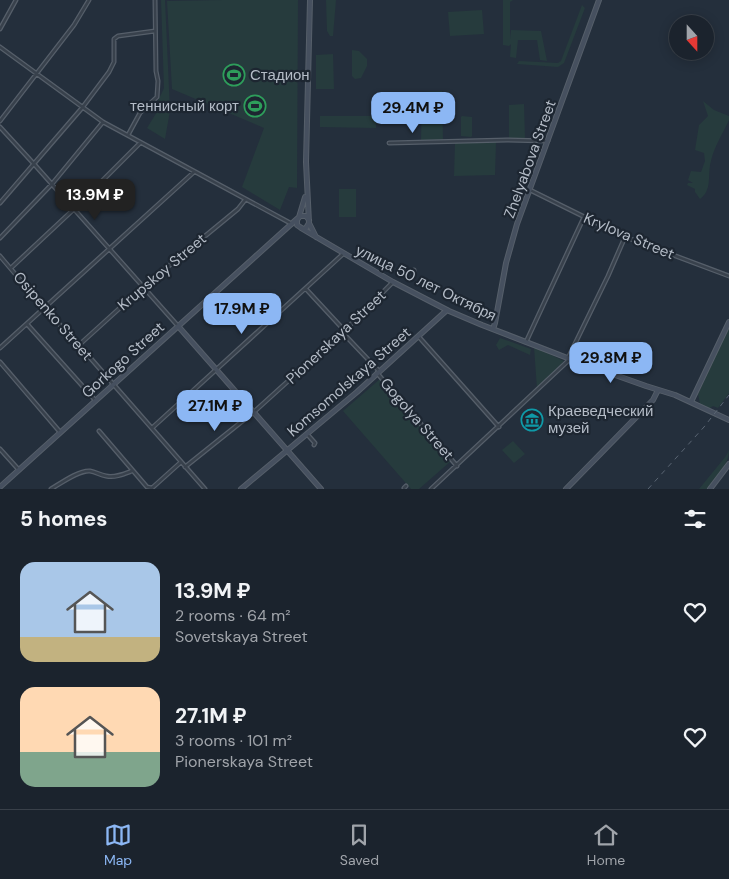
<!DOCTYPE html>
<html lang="en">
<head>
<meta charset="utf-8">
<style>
	:root { --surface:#1b232d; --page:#242b35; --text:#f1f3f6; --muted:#a0a4aa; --line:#394049; --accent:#8cb7f4 }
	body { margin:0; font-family:"DM Sans",sans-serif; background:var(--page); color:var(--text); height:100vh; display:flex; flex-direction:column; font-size:19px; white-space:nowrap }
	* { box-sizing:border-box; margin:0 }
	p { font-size:16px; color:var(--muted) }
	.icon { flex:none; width:28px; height:28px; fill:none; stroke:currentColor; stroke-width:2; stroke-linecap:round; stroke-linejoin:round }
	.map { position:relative; height:489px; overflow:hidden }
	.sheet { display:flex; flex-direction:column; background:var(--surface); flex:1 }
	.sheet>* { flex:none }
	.needle { width:32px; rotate:159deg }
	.fabs { position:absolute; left:669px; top:15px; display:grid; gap:10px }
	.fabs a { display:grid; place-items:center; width:45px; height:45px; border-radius:50%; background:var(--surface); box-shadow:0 2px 12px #0003,0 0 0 1px var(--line); font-size:25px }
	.price { position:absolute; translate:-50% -42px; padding:0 11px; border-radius:10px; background:var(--accent); color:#111; font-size:16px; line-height:32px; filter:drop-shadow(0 1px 2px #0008) }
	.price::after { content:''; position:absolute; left:50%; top:30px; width:15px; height:11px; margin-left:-8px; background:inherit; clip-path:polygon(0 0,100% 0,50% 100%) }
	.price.selected { background:#222; color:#fff }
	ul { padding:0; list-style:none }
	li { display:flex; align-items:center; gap:15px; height:125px; padding:0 20px }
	li span { display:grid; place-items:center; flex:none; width:140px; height:100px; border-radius:15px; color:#555 }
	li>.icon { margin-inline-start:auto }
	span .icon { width:60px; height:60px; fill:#fffc; stroke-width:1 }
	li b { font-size:21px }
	h2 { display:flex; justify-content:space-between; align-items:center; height:60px; padding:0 20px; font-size:21px }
	.menu { display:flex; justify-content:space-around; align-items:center; height:70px; border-top:1px solid var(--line); background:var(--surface); font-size:14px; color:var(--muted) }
	.menu a { display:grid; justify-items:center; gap:2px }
	.menu .selected { color:var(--accent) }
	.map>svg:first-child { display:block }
	.green { fill:#263b3d }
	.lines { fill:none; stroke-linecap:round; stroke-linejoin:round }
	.street-casing { stroke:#565f6a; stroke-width:5 }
	.secondary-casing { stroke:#565f6a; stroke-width:6 }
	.street { stroke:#38414c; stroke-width:2.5 }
	.secondary { stroke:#46505f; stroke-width:4 }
	.rail { stroke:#5a6573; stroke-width:1; stroke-dasharray:5 5; stroke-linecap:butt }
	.labels { text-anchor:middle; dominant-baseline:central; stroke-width:4.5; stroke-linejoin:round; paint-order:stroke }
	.poi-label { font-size:15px; fill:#b4bcc7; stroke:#1d2631; text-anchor:start }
	.street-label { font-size:15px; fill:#b4bcc7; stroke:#1d2631 }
</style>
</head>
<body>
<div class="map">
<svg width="729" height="489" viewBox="0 0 729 489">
	<rect width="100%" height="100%" fill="#242f3c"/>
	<path class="green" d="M161,0H165L170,111L165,139L147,128L160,107L158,101L164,88Z
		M224,0H298L297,188L289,187L280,210L242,187L264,128L172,89L167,1Z
		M326,0H336L333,36H330L327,31Z
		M503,0H513L510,2V39L511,30L541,31L547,61L540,60L537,40H518L516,58L510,57L511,44L509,46L503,45Z
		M582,5L585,8L564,63L558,67L517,64L519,61L558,63L561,61Z
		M482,10L484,34L450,36L448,12Z
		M352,50L359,51L367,59V66L361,78L355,79L352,76Z
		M333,54L334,89H316V55Z
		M442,91L443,140H421L422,92Z
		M703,101L714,110L729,116V120C723,133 714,147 711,161C707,174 713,190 700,199L695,192V189L687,185L688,183H693L688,180L691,171L701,172L705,161L704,153L695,150L699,125L708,116Z
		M524,104L525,138L509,139V105Z
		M320,116H376V128L320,127Z
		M462,116L472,117V136L471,137L461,136V117Z
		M496,142L495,175L454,176L455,143Z
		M339,189H356V217H339Z
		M729,326V393L718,408L713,406L709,409L700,404L698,394Z
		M500,338L531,349L530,355L508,345L499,350L496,345Z
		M534,347L564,361L537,389Z
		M380,379L451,461L419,489H411L343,411Z
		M513,441L525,454L514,463L502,450Z
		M729,450C729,465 717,477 707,489H699L726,456Z"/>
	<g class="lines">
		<g class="street-casing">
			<path id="street" d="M0,29L16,0
				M0,47L103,122L292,224
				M0,121L74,25L89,0
				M0,127L34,164L178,326
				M128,135L140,113L157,97L158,81L156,71L155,0
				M389,143L507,140L548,141
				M530,190L625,237L729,276
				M0,203L82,108L109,72L114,62V39L118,36L155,31
				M0,238L52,184L103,122
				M0,256L44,308L79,345L205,489
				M12,267L74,209L140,143
				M414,270V272
				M306,289L344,330
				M27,324L95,400
				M342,332L379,371
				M419,337L499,427
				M526,342L584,217
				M79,345L143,287L238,209L245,200
				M0,348L194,172
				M568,358L608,276L625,237
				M0,362L60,432
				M377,373L457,466
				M152,428L343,254
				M99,431L147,487L152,488L181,462
				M307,434L315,443L314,445
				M0,449L19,470
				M185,467L255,411L349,326L393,282
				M404,488L406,486
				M51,489C61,483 79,470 90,471C96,472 100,475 106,476C115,478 124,474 132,471
				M431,489L570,359"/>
		</g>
		<g class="secondary-casing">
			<path id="secondary" d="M299,217L305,197
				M309,220L306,216H300L297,220V225L303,229L306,228L309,223L306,162L310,0
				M309,223L316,237
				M301,228L393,282L449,311L482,325L570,359L646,386L675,395L729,420
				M178,326L321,489
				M493,329L495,323L506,263L517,224L599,0
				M691,402L729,322
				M0,487L298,218
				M241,489L357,392L447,310
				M566,489L653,400L658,390
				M710,489L729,464"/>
		</g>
		<use href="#street" class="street"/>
		<use href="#secondary" class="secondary"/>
		<path class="rail" d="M648,489L704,427L729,395"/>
	</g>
	<defs>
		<g id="stadium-ring" transform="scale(1.125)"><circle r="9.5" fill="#1d2631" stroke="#2e9e5b" stroke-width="1.5"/><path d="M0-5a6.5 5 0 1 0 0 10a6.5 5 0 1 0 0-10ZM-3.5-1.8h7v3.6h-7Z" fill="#2e9e5b"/></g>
		<g id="museum-ring" transform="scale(1.125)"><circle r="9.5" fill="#1d2631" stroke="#0f9aa8" stroke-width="1.5"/><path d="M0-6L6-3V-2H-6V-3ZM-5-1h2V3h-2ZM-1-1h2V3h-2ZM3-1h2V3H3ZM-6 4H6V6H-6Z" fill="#0f9aa8"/></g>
	</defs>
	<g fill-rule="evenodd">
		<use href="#stadium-ring" x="234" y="75"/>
		<use href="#stadium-ring" x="255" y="106"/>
		<use href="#museum-ring" x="532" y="420"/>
	</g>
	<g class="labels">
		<g class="poi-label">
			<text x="250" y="75">Стадион</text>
			<text x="239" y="106" text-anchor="end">теннисный корт</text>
			<text x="548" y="411">Краеведческий<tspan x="548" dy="17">музей</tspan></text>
		</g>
		<g class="street-label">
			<text transform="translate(530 159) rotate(-70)">Zhelyabova Street</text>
			<text transform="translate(629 236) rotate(23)">Krylova Street</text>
			<text transform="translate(162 272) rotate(-40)">Krupskoy Street</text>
			<text transform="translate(426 283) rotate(26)">улица 50 лет Октября</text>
			<text transform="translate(53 316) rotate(49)">Osipenko Street</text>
			<text transform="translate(336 337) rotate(-43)">Pionerskaya Street</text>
			<text transform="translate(123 360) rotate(-42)">Gorkogo Street</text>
			<text transform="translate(349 382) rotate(-41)">Komsomolskaya Street</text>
			<text transform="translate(417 419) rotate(49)">Gogolya Street</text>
		</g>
	</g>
</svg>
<div class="fabs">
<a><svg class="needle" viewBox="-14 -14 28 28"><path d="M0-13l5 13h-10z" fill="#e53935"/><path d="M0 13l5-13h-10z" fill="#a0a4aa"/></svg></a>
</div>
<b class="price" style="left:413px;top:134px">29.4M ₽</b>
<b class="price selected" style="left:95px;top:221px">13.9M ₽</b>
<b class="price" style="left:242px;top:335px">17.9M ₽</b>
<b class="price" style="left:611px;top:384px">29.8M ₽</b>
<b class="price" style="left:215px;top:432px">27.1M ₽</b>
</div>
<section class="sheet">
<h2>5 homes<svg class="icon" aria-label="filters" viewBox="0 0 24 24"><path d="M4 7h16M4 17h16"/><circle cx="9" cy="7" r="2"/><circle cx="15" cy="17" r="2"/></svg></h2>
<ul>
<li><span style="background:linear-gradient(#a9c7e8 75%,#c2b280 0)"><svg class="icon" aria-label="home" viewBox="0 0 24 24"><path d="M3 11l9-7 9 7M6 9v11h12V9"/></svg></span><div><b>13.9M ₽</b><p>2 rooms · 64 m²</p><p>Sovetskaya Street</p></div><svg class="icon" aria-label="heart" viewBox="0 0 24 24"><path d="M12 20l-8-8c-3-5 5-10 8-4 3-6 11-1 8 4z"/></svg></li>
<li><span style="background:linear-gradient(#ffd9b3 65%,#7fa58c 0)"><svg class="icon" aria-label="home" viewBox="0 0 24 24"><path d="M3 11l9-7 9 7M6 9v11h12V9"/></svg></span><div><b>27.1M ₽</b><p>3 rooms · 101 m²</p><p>Pionerskaya Street</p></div><svg class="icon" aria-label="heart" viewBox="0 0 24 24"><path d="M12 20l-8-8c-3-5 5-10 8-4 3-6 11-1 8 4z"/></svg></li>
</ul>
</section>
<nav class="menu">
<a class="selected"><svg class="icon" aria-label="map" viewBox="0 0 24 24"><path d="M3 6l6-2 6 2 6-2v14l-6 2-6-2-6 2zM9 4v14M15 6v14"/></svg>Map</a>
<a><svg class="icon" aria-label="saved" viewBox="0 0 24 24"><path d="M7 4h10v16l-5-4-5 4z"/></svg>Saved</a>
<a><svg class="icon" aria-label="home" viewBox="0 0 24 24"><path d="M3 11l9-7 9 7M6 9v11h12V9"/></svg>Home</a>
</nav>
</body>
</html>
